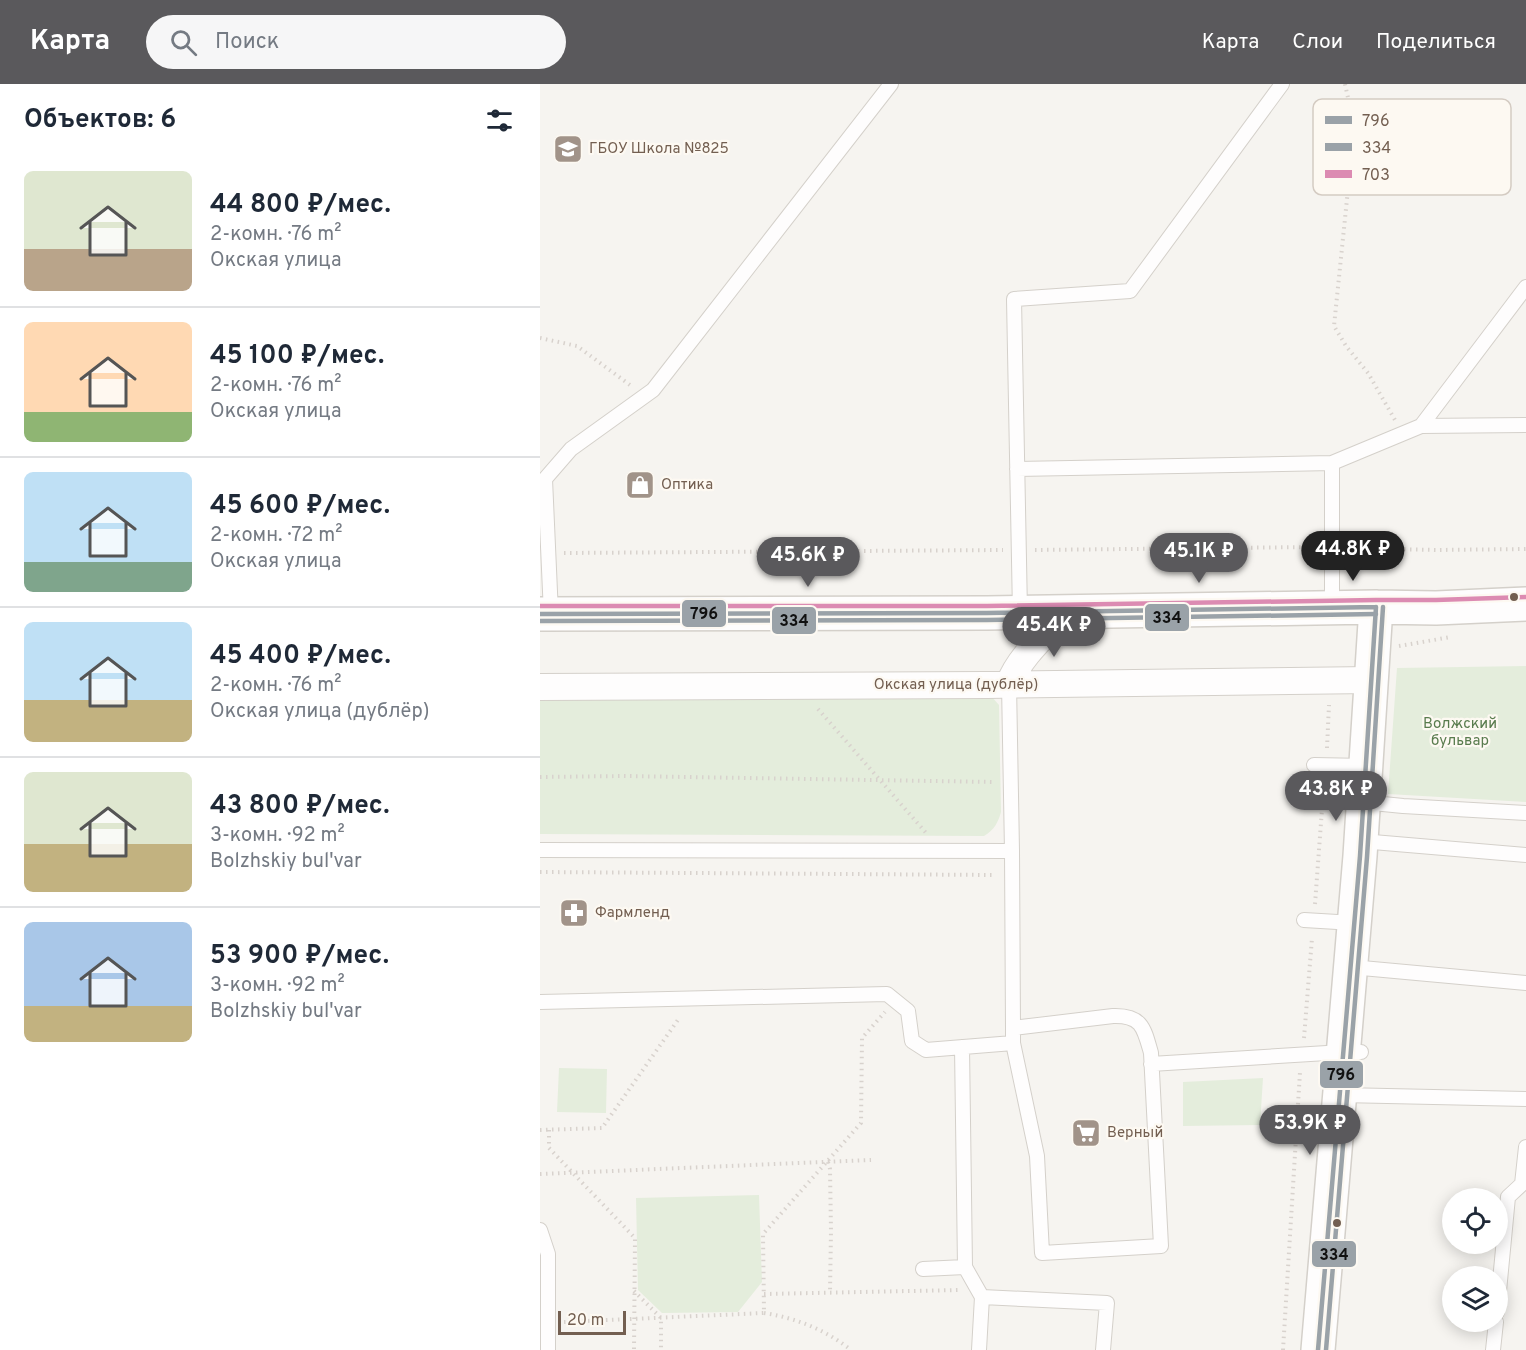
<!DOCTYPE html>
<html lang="ru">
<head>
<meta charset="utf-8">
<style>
	:root { --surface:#fff; --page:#f6f6f7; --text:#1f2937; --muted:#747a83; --line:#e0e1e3; --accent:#5a595c }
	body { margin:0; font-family:Overpass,sans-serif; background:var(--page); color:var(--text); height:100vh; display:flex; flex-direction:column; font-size:22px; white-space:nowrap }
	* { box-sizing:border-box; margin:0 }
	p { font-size:20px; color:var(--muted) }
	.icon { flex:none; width:33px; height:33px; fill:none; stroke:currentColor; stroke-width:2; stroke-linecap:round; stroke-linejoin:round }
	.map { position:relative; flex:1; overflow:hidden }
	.details { display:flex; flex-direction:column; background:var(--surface); width:540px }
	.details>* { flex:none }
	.tools { position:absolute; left:902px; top:1104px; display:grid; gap:12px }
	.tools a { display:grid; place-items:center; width:66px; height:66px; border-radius:50%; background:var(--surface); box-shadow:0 3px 15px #0003; font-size:30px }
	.scale { position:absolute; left:18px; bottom:15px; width:68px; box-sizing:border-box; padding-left:6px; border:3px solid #735f51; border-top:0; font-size:16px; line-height:21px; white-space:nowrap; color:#735f51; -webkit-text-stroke:4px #fdf9f2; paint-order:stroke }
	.price { position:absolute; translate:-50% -51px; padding:0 14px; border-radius:21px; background:var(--accent); color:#fff; font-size:20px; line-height:39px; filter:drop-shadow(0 2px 3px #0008) }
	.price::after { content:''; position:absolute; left:50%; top:36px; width:18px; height:14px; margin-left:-9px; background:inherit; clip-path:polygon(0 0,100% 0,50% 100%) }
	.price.selected { background:#222; color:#fff }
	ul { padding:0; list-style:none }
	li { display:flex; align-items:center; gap:18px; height:150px; padding:0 24px }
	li+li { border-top:2px solid var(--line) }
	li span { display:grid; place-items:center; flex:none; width:168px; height:120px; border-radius:9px; color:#555 }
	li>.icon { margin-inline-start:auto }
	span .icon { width:72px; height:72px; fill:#fffc; stroke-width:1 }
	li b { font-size:26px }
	h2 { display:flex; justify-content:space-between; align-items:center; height:72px; padding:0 24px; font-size:26px }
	header { display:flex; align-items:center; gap:36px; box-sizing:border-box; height:84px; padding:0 30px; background:var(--accent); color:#fff }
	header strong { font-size:28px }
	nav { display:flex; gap:33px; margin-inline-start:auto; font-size:21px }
	.search { width:420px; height:54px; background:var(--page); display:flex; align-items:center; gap:15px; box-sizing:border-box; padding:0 21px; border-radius:33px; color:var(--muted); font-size:22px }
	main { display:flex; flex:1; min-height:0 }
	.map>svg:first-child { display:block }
	.green { fill:#e4eddc }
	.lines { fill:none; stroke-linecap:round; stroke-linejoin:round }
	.lane-casing { stroke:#d4d0ca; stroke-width:16 }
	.street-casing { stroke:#d4d0ca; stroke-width:28 }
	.secondary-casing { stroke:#d4d0ca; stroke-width:36 }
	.path { stroke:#d8d2cd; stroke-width:4; stroke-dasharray:1.5 4.5; stroke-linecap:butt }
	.lane { stroke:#fefdfd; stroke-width:14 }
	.street { stroke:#fefdfd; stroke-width:26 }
	.secondary { stroke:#fefdfd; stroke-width:33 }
	.bus-1-casing { stroke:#fdf9f2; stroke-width:9 }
	.bus-2-casing { stroke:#fdf9f2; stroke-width:9 }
	.bus-3-casing { stroke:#fdf9f2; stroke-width:9 }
	.bus-1 { stroke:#9aa2a8; stroke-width:4.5 }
	.bus-2 { stroke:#9aa2a8; stroke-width:4.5 }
	.bus-3 { stroke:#dc8bb2; stroke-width:4.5 }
	.bus-dot { fill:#735f51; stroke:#fdf9f2; stroke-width:2 }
	.labels { text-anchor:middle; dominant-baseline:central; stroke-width:4.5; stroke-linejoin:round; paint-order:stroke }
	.poi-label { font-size:15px; fill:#735f51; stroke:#fdf9f2; text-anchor:start }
	.street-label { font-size:15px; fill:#735f51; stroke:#fdf9f2 }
	.park-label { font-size:15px; fill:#597c4e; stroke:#fdf9f2 }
	.key { fill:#fdf9f2; stroke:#d4cbc2; stroke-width:1.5 }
	.key-label { font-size:16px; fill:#735f51 }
	.line-badge { stroke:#fdf9f2; stroke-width:2 }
	.pale-badge-label { font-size:16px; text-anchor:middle; font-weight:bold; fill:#111 }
</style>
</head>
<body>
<header>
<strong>Карта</strong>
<div class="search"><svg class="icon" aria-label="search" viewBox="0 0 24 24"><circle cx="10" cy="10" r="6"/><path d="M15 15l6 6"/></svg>Поиск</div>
<nav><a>Карта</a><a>Слои</a><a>Поделиться</a></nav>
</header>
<main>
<section class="details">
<h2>Объектов: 6<svg class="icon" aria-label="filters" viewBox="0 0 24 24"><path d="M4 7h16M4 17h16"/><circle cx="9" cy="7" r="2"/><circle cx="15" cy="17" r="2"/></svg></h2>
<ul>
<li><span style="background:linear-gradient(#dfe7d0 65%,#b9a48a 0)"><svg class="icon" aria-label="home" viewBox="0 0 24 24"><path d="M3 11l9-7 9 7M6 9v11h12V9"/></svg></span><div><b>44 800 ₽/мес.</b><p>2-комн. · 76 m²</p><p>Окская улица</p></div></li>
<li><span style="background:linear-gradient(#ffd9b3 75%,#8fb573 0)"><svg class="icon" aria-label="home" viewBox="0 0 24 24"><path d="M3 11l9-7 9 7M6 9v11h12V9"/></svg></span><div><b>45 100 ₽/мес.</b><p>2-комн. · 76 m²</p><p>Окская улица</p></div></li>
<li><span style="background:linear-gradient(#bfe0f5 75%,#7fa58c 0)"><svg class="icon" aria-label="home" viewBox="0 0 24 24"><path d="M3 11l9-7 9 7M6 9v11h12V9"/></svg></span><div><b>45 600 ₽/мес.</b><p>2-комн. · 72 m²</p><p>Окская улица</p></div></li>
<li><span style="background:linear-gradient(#bfe0f5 65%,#c2b280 0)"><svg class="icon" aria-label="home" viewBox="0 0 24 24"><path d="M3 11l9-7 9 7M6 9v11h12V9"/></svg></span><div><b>45 400 ₽/мес.</b><p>2-комн. · 76 m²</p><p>Окская улица (дублёр)</p></div></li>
<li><span style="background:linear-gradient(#dfe7d0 60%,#c2b280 0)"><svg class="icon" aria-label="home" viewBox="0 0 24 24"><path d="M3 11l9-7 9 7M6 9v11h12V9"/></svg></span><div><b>43 800 ₽/мес.</b><p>3-комн. · 92 m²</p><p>Bolzhskiy bul'var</p></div></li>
<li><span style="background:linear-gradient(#a9c7e8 70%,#c2b280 0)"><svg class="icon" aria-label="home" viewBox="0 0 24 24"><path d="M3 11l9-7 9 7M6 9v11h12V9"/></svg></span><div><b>53 900 ₽/мес.</b><p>3-комн. · 92 m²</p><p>Bolzhskiy bul'var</p></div></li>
</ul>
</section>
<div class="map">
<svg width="986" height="1266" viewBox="0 0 986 1266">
	<rect width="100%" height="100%" fill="#f6f4f0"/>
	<path class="green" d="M986,582V718L848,710L857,584Z
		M451,612L459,621L461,728C458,739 454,746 444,752L0,750V613Z
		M19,984L67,985L66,1029L17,1028Z
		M723,994L720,1041L643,1042V998Z
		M219,1111L222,1198L198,1228L122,1229L98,1206L96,1114Z"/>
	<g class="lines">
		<g class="lane-casing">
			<path id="lane" d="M881,342L986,341
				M477,385L792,379L881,342L986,203
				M792,524V379
				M480,528L474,215L590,207L742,0
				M11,530L5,395L31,365L113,306L351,0
				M469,600L472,767L473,944V959L497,1072L502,1169L621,1162L611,969C604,944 602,931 573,932L473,944
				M774,681L826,682
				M823,718L863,722L986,729
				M821,757L986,771
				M0,766L472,767
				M764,836L814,839
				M811,883L986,899
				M0,918L347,910L368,927L372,957L386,966L473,959
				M422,963L425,1183
				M611,980L803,968H821
				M801,1011L986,1015
				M0,1146L8,1170V1266
				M383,1185L425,1183L442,1213
				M957,1228L968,1113L982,1100L986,1063
				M439,1266L442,1213L567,1219L563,1266
				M953,1266L956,1238"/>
		</g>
		<g class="street-casing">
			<path id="street" d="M469,600C479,573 507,549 526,528
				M0,603L447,601L831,596"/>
		</g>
		<g class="secondary-casing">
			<path id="secondary" d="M0,530L447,529L836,523L896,524L986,520
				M778,1266L820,772L836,523"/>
		</g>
		<path class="path" d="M805,0L810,23L811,76L794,242L806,262L828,289L855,336
			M0,254L37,262L90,301
			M810,464L896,466L986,465
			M495,466L775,463
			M24,469L463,466
			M859,562L911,553
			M278,625L387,750
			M787,664L789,621
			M0,693L84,692L455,698
			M0,788L455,791
			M775,820L784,698
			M764,954L772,854
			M0,1046L62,1044L140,933
			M9,1046V1064L95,1154L94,1266
			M288,1078L290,1085L291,1147L290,1208
			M0,1090L331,1076
			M94,1207L121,1234V1266
			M224,1210L418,1206
			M224,1229C256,1234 286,1246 311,1266
			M24,1238L224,1229L223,1150L321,1039L322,954L345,928
			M743,1266L760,988"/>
		<use href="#lane" class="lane"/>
		<use href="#street" class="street"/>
		<use href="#secondary" class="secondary"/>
		<g class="bus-1-casing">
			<path id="bus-1" d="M0,530L447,529L836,523
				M778,1266L820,772L836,523"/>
		</g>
		<g class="bus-2-casing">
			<path id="bus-2" d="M0,537L447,536L836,530
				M786,1266L827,773L843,523"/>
		</g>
		<g class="bus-3-casing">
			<path id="bus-3" d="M0,522H447L836,516H896L986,513"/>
		</g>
		<use href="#bus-1" class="bus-1"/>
		<use href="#bus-2" class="bus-2"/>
		<use href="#bus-3" class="bus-3"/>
	</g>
	<defs>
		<g id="school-square" transform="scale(1.5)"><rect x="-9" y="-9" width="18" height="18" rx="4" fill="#a19389" stroke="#fdf9f2"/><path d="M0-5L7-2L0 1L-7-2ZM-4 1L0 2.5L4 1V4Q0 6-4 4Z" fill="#fff"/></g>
		<g id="shop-square" transform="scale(1.5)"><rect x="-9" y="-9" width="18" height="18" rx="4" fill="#a19389" stroke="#fdf9f2"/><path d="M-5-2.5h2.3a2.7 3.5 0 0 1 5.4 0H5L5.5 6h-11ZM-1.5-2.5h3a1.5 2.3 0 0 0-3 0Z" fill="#fff"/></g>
		<g id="pharmacy-square" transform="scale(1.5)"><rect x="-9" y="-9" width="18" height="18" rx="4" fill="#a19389" stroke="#fdf9f2"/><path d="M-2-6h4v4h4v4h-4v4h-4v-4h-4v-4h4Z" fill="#fff"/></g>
		<g id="supermarket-square" transform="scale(1.5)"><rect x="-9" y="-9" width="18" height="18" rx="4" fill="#a19389" stroke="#fdf9f2"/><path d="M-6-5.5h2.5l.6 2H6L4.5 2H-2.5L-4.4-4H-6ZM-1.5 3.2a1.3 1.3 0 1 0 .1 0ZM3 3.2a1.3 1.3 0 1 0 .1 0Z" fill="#fff"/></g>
	</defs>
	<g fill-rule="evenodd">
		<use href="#school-square" x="28" y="65"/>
		<use href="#shop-square" x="100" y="401"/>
		<use href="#pharmacy-square" x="34" y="829"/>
		<use href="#supermarket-square" x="546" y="1049"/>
	</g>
	<g class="bus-dot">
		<circle cx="974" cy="513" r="5"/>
		<circle cx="797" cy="1139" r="5"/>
	</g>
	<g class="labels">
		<g class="poi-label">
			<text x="49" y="65">ГБОУ Школа №825</text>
			<text x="121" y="401">Оптика</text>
			<text x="55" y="829">Фармленд</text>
			<text x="567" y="1049">Верный</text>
		</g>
		<g class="street-label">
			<text x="416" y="601">Окская улица (дублёр)</text>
		</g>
		<g class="park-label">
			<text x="920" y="640">Волжский<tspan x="920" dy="17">бульвар</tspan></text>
		</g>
	</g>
	<rect x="773" y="15" width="198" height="96" rx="9" class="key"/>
	<rect x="785" y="32" width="27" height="8" fill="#9aa2a8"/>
	<rect x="785" y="59" width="27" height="8" fill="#9aa2a8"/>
	<rect x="785" y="86" width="27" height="8" fill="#dc8bb2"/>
	<g class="key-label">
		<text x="822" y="42">796</text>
		<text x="822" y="69">334</text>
		<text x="822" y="96">703</text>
	</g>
	<g class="line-badge">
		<rect x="141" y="515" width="46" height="29" rx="6" fill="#9aa2a8"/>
		<rect x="604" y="519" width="46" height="29" rx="6" fill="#9aa2a8"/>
		<rect x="231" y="522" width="46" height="29" rx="6" fill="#9aa2a8"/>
		<rect x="779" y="976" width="45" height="29" rx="6" fill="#9aa2a8"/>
		<rect x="771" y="1156" width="46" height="28" rx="6" fill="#9aa2a8"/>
	</g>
	<g class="pale-badge-label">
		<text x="164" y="535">796</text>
		<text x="627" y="539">334</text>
		<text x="254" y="542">334</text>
		<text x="801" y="996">796</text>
		<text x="794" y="1176">334</text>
	</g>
</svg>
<div class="tools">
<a><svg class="icon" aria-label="locate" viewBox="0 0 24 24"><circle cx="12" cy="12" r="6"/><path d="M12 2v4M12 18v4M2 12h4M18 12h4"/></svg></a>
<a><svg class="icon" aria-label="layers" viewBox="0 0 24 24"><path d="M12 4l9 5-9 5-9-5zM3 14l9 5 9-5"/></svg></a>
</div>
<div class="scale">20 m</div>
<b class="price selected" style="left:813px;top:498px">44.8K ₽</b>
<b class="price" style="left:659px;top:500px">45.1K ₽</b>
<b class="price" style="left:268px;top:504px">45.6K ₽</b>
<b class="price" style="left:514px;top:574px">45.4K ₽</b>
<b class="price" style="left:796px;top:738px">43.8K ₽</b>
<b class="price" style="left:770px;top:1072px">53.9K ₽</b>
</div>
</main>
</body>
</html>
